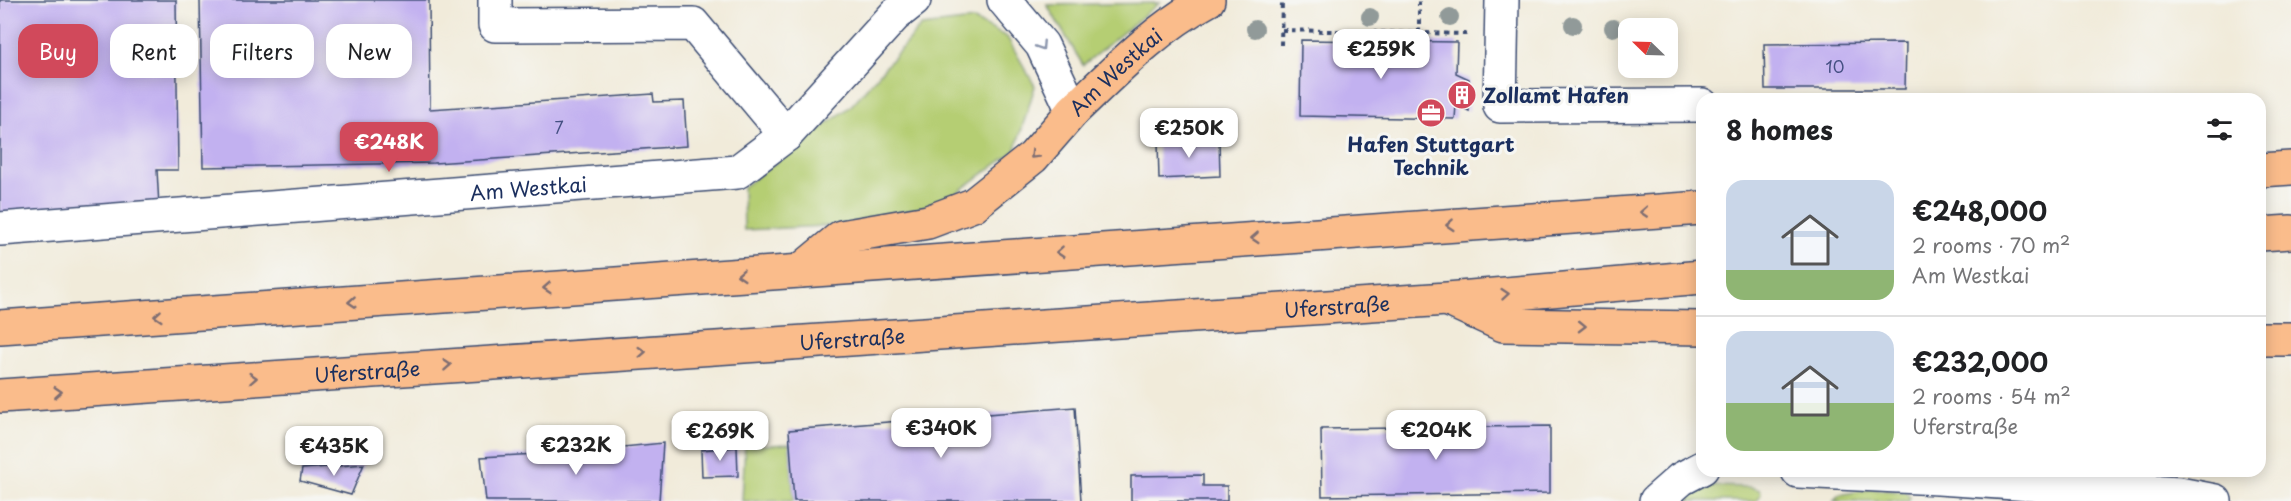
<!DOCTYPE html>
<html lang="en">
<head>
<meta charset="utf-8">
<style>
	:root { --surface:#fff; --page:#f6f6f6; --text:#202124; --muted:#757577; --line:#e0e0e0; --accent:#d1495b }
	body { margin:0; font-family:"Playpen Sans",sans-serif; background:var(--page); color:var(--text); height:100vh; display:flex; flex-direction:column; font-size:22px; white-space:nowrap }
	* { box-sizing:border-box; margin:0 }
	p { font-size:20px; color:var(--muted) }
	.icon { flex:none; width:33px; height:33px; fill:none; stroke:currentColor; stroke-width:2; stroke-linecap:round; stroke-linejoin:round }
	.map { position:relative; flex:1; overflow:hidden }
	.side { position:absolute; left:1696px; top:93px; width:570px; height:384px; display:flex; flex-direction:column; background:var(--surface); border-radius:18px; box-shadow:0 3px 15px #0003 }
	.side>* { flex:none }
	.top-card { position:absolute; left:18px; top:24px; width:570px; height:54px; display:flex; gap:12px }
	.needle { width:39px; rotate:293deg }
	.tools { position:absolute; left:1618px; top:18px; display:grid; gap:12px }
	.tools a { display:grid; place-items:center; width:60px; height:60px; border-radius:12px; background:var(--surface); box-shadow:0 3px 15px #0003; font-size:30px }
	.price { position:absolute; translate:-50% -51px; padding:0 14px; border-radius:12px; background:#fff; color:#222; font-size:20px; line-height:39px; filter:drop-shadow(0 2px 3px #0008) }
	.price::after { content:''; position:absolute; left:50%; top:36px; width:18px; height:14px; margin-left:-9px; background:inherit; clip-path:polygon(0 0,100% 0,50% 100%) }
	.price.active { background:var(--accent); color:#fff }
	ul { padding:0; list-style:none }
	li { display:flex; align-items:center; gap:18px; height:150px; padding:0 30px }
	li+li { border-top:2px solid var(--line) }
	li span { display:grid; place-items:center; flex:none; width:168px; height:120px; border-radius:18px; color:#555 }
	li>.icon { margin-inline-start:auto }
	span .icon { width:72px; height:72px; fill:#fffc; stroke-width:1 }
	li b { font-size:26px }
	h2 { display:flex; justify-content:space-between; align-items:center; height:72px; padding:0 30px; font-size:26px }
	.chip { padding:0 21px; border-radius:18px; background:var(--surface); box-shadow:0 3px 15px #0003; font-size:21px; line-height:54px }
	.chip.active { background:var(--accent); color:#fff }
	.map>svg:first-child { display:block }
	.green { fill:#b5ce73; stroke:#687e68; stroke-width:1.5 }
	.building { fill:#c2b1f0 }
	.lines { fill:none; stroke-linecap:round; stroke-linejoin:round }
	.minor-casing { stroke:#3b4b71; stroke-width:36 }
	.major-casing { stroke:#3b4b71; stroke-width:36 }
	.highway-casing { stroke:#3b4b71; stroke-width:36 }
	.path { stroke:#3b4b71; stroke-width:4; stroke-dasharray:4.5 4.5; stroke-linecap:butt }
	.minor { stroke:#fff; stroke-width:33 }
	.major { stroke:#fabc8b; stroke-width:33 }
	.highway { stroke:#fabc8b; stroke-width:33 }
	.tree { fill:#919a99 }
	.oneway { stroke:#8d97ae }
	.oneway2 { stroke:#7f6e72 }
	.labels { text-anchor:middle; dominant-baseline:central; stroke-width:6; stroke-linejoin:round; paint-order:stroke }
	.number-label { font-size:16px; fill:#455082 }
	.street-label { font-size:20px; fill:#1b2f5e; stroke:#f6f6f2 }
	.poi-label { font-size:20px; font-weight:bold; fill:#1b2f5e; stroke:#f6f6f2; text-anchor:start }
</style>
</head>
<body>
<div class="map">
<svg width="2291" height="501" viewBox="0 0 2291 501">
	<rect width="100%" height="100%" fill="#f6f6f2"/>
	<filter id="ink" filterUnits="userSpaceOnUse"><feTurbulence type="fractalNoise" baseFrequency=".0167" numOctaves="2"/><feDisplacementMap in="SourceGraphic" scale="12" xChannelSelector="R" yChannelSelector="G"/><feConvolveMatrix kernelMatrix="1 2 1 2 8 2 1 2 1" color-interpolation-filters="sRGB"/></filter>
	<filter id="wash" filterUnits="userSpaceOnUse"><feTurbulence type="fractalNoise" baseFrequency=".008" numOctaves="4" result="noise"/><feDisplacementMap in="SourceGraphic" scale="24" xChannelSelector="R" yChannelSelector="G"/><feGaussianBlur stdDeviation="1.35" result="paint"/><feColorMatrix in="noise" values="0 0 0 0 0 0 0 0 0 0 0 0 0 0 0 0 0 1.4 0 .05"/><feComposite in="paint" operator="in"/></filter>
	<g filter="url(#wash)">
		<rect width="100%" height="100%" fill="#f1ebda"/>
		<path class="green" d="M1159,3L1083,65L1047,5Z
			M974,20L1007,37L1035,86L1015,151L942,203L845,225L744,230L743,187L851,106L921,26Z
			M790,444L794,501H742L745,446Z
			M1714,486L1751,487L1760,490L1761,494L1756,501H1684L1697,491Z
			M1871,489L1905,492L1910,497L1909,501H1833L1839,495Z"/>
		<g id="blocks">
			<path class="building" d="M0,0H176L178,170H157L159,206L0,218Z
				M200,0H429L430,109L653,94L654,102L684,101L687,146L434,163L203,167Z
				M1301,40L1457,42L1456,73L1469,79V111L1456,105L1455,119L1300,116Z
				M1906,43L1905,89H1765L1764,44Z
				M1219,139L1220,176L1159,179L1158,142Z
				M1075,407L1081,501H794L789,430Z
				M1550,426V493L1322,496L1321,429Z
				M663,443L659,501H486L481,457L573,452Z
				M737,447L738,476L702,477L701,450Z
				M364,464L351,495L300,481L302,469Z
				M1203,475V486H1227V501H1131V476Z"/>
		</g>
	</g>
	<g filter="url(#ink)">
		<use href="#blocks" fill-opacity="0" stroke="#3b4b71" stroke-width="1.5"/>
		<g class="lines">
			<g class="minor-casing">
				<g id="minor">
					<path d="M495,0V25L693,24L786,135"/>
					<path d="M1004,0L1042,45L1073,111"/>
					<path d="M1502,0L1500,106L1702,105"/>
					<path id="s1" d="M0,229L737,172L786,135L895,15L914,0"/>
					<path d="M1798,471L1938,478L2179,494L2215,501"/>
					<path d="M1656,501L1681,479L1702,468"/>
				</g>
			</g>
			<g class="major-casing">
				<g id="major">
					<path id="s2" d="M1073,111C1116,70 1156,28 1208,0"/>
				</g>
			</g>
			<g class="highway-casing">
				<g id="highway">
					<path d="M2260,170L2291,168"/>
					<path d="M2260,234L2291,232"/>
					<path d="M800,271L841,237L928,222L973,205L1033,157L1073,111"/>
					<path d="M1449,300L1503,325L1702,328"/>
					<path d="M0,327L1702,208"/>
					<path d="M2260,339H2291"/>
					<path id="s3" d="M0,396L1447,299L1702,277"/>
				</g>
			</g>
			<path class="path" d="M1282,30L1467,34
				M1419,42V0
				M1281,45L1282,0"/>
			<use href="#minor" class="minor"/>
			<use href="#major" class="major"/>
			<use href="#highway" class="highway"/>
		</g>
		<g class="tree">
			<circle cx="1370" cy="17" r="9"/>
			<circle cx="1450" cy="17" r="9"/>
			<circle cx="1573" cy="25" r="9"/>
			<circle cx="1613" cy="28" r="9"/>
			<circle cx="1255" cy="29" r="9"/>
		</g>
		<defs><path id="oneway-chevron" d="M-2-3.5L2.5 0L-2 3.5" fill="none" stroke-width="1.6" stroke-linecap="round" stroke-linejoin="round" transform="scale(1.5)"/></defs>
		<use class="oneway" href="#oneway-chevron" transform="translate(1041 46) rotate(57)"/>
		<g class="oneway2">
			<use href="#oneway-chevron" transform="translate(1034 155) rotate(135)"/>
			<use href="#oneway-chevron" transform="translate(1644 212) rotate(176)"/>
			<use href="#oneway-chevron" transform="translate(1450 225) rotate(176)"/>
			<use href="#oneway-chevron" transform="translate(1255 238) rotate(176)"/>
			<use href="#oneway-chevron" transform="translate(1060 252) rotate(176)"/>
			<use href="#oneway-chevron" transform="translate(741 275) rotate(176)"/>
			<use href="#oneway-chevron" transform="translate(547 288) rotate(176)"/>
			<use href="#oneway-chevron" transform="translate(1505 294) rotate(-5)"/>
			<use href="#oneway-chevron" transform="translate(352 302) rotate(176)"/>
			<use href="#oneway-chevron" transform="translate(158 316) rotate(176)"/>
			<use href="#oneway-chevron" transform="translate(1582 326) rotate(1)"/>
			<use href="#oneway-chevron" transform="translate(642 352) rotate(-4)"/>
			<use href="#oneway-chevron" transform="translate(447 365) rotate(-4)"/>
			<use href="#oneway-chevron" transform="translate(253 378) rotate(-4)"/>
			<use href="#oneway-chevron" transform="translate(58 392) rotate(-4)"/>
		</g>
	</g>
	<defs>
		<g id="building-disc" transform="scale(1.5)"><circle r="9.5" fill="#d1495b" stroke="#f6f6f2"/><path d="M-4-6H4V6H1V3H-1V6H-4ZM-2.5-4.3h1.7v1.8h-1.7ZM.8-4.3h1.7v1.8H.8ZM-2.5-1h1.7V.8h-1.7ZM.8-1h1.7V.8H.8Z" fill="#fff"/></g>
		<g id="office-disc" transform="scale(1.5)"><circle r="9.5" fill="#d1495b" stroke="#f6f6f2"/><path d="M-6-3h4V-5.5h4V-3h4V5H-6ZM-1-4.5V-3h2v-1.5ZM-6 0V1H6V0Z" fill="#fff"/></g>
	</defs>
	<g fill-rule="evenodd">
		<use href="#building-disc" x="1462" y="95"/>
		<use href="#office-disc" x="1431" y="113"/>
	</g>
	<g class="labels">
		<g class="number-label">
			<text x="1835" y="66">10</text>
			<text x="559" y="127">7</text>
		</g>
		<g class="street-label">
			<text stroke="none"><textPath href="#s2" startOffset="58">Am Westkai</textPath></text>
			<text stroke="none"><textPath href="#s1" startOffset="530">Am Westkai</textPath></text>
			<text stroke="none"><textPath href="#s3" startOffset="1340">Uferstraße</textPath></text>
			<text stroke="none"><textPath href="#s3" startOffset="854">Uferstraße</textPath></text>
			<text stroke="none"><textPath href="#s3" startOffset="368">Uferstraße</textPath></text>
		</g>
		<g class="poi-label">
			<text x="1483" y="95">Zollamt Hafen</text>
			<text x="1431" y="144" text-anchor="middle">Hafen Stuttgart<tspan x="1431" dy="23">Technik</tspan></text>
		</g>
	</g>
</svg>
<div class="tools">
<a><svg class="needle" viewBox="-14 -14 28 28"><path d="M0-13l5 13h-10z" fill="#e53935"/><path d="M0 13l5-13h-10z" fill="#757577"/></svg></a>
</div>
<b class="price" style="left:1381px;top:80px">€259K</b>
<b class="price" style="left:1189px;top:159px">€250K</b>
<b class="price active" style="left:389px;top:173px">€248K</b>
<b class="price" style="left:941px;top:459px">€340K</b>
<b class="price" style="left:1436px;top:461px">€204K</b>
<b class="price" style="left:720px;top:462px">€269K</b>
<b class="price" style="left:576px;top:476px">€232K</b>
<b class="price" style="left:334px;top:477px">€435K</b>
<div class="top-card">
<a class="chip active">Buy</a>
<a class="chip">Rent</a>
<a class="chip">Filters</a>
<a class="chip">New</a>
</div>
<section class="side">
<h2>8 homes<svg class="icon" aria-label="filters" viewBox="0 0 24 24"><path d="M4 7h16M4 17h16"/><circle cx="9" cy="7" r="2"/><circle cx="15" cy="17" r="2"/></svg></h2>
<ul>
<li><span style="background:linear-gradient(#c9d6e8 75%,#8fb573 0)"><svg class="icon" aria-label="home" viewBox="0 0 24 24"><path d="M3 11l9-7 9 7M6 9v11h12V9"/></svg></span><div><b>€248,000</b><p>2 rooms · 70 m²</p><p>Am Westkai</p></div></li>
<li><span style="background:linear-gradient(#c9d6e8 60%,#8fb573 0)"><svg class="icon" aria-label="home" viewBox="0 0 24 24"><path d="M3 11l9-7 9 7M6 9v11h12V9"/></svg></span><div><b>€232,000</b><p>2 rooms · 54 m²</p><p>Uferstraße</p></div></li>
</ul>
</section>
</div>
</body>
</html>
